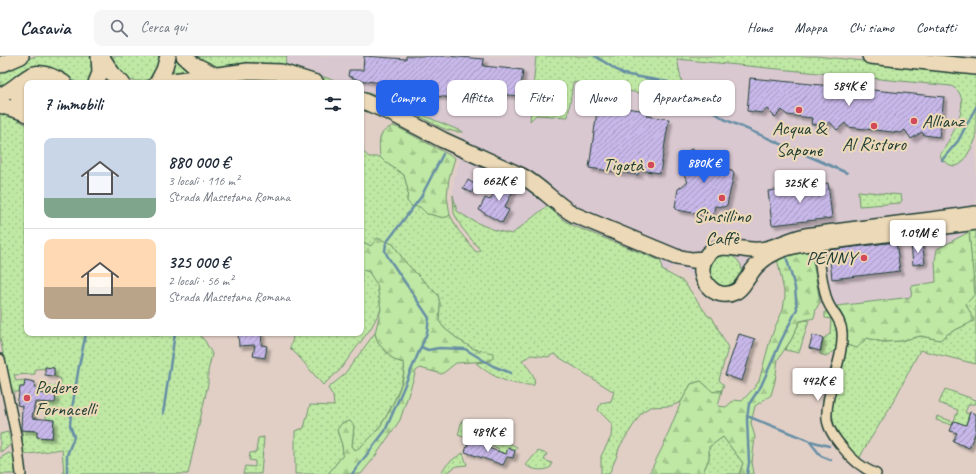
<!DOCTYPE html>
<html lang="it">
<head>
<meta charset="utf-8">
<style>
	:root { --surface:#fff; --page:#f6f6f7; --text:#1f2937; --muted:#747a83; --line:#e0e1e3; --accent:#2563eb }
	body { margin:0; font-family:Caveat,sans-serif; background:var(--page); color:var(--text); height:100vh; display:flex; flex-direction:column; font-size:15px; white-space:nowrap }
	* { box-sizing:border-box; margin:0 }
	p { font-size:13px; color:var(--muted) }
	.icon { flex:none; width:22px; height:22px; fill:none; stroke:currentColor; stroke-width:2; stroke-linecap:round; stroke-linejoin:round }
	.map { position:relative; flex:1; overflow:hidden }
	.drawer { position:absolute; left:24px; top:24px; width:340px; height:256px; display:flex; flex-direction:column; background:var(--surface); border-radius:8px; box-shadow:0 1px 3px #0004 }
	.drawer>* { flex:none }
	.guide { position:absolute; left:376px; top:24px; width:380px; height:36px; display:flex; gap:8px }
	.price { position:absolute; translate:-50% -34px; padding:0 9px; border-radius:4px; background:#fff; color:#222; font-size:13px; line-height:26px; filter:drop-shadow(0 1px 2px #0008) }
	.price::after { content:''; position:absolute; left:50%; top:24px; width:12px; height:9px; margin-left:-6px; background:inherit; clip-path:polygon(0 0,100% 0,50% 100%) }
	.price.on { background:var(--accent); color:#fff }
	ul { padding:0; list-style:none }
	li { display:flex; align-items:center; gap:12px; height:100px; padding:0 20px }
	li+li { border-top:1px solid var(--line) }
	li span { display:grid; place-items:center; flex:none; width:112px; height:80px; border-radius:8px; color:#555 }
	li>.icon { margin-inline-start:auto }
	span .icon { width:48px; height:48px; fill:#fffc; stroke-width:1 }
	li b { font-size:17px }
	h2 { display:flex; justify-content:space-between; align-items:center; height:48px; padding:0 20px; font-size:17px }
	.chip { padding:0 14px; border-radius:8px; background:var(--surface); box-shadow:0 1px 3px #0004; font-size:14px; line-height:36px }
	.chip.on { background:var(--accent); color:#fff }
	header { display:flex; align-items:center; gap:24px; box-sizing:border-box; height:56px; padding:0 20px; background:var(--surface); border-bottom:1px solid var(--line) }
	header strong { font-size:19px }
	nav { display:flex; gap:22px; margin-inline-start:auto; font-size:14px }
	.search { width:280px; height:36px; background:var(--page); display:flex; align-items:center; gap:10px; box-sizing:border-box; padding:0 14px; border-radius:8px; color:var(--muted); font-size:15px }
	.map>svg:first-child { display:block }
	.built { fill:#dac8d0 }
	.grass { fill:url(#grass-dots); stroke:#6f926c }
	.forest { fill:url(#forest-firs); stroke:#6f926c }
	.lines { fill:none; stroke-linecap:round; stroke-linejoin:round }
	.stream { stroke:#668ea5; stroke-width:2.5 }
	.building { fill:url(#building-hatch); stroke:#1f3d34; filter:url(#shadow) }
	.minor-casing { stroke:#1f3d34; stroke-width:12 }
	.primary-casing { stroke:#1f3d34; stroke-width:18 }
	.trunk-casing { stroke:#1f3d34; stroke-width:18 }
	.minor { stroke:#ecd9b7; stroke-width:9 }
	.primary { stroke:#ecd9b7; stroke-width:15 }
	.trunk { stroke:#ecd9b7; stroke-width:15 }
	.poi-dot { fill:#d1495b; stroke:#ecd9b7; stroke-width:1.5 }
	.labels { text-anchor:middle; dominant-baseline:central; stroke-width:4; stroke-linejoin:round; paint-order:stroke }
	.poi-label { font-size:19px; fill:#1f3d34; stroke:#ecd9b7 }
</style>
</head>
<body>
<header>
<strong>Casavia</strong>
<div class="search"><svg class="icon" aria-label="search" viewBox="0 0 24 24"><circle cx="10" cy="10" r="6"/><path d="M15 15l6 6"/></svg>Cerca qui</div>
<nav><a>Home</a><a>Mappa</a><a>Chi siamo</a><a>Contatti</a></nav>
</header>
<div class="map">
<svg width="976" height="418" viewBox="0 0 976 418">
	<defs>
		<pattern id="grass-dots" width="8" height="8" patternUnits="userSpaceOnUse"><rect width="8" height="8" fill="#bfe8a4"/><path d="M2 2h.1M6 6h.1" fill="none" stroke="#a4c88e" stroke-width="1.8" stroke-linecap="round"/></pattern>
		<pattern id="forest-firs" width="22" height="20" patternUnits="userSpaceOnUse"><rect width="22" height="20" fill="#bfe8a4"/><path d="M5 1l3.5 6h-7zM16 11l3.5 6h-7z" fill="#a4c88e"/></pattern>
		<pattern id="building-hatch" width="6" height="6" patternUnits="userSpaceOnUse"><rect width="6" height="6" fill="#c8b8e9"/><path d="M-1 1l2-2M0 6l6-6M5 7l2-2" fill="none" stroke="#a297be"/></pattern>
		<filter id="shadow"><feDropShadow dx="3.5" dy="3.5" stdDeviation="1" flood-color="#0004"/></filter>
	</defs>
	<rect width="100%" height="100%" fill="#e1cfc6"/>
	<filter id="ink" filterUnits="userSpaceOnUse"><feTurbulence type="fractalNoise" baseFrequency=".025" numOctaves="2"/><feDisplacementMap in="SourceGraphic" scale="8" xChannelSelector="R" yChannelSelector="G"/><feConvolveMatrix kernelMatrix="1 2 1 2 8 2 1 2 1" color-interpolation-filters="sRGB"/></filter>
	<g filter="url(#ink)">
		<path class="built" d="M287,0H536L530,64L572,26L640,37L688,57L676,3L951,30L958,32L962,35L965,40L967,46L965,56L946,107L954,110L973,89L976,82V172L969,173V176L938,193L935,205L936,226L912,230V241L837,250L829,244L820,246L811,194L774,203L757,219L752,232L744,241L731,246H718L708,242L692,220L679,211L674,209L666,216L662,214L661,205L574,170L562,163L547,150L512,178L499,176L465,161L457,155L453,139L454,122L460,104L455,102L462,76L420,58L361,34V27H342L285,8Z"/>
		<path class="grass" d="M35,0H95L93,23C76,35 64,15 47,11L0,35V15Z
			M107,0H166L153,22C126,31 121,19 107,0Z
			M172,0H181L196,14L166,21Z
			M191,0H287L285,8L342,27H332L306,19L213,11Z
			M536,0H816L976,17V82L973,89L963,106L959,109L954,110L950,109L942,104L940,99C951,82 976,40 951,30L677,3L688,57L640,37L573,26L568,61L536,59L530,65Z
			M361,34L420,58L463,76C446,77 433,67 419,60C400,51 381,43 361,36Z
			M0,56L9,59L27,69V277H148L157,280L165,277L199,278L205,285L212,298L208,315V328L188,418H64L62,393L23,399L22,374L37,375V381L52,382L54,364L47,363L43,353L44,329L60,330L61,323L54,320V312L35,313V318L14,319L16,325L25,324L24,331H20L19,336H11L0,282Z
			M362,95L369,101H380L385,106L404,119L408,134L407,145L420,151L427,158C435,158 443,165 450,159L458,174L476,196L480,194L462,172L454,157L453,139L457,155C473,166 493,175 512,178L547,150L562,163L574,170L661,205L662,214L684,226L708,260L712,261L728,292L719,324L724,329L722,334L713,336L701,325L691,328L681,346L671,350L650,351L642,356L620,390L616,402L609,418H601V400L611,381L612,368L598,354L601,347L611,345L614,336L554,298L548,301L532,299L522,304C527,311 537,320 534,329C511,330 492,321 476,307L489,305L482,295L474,293L459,284L444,272L439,265L440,248L438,239L405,206L393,188L371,190L361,185V98Z
			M858,135L901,139L902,144L900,147L859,150Z
			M976,172V308L920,294C907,318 896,343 881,366C874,378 865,390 859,403C843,389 830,371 832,348C833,340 837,332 839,325C843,313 845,301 847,289L857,292L867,282L883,286L900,285L920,280L940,284L949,277L966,269V248L974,238L969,173Z
			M710 215a16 16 0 1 1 32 0a16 16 0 1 1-32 0Z
			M361,213L369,216L377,228L381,253L371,272L339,315L323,329L300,302L290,292L293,282L292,277H361Z
			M829,253L836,267L837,293L826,300L820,298L824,282L830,278L831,263L825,262V256Z
			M809,264L799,297L785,294L791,284L800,265Z
			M375,277L378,287L394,304L404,307C407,323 386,365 374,378C369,384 362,390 356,395L352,390L354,370L337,374L342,389L343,399L328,418H295V375L304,372L310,349L334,350L333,340L328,332L343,320Z
			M945,333L976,344V348H969L965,356L969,358L966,369L976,372V381H974V379L960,367L954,365L958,354L939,347Z
			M937,360L954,366L952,369L936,364Z
			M462,364L517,391L515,395L506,398L498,395V392L485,389L458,379Z
			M8,376L11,387L7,392L0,396V378Z
			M264,381L261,418H243L245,410L255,411V405L249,404L250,397L256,396L258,382Z
			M723,381L743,407L739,418H702L709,403V391Z
			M538,395L547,398L544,404L552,407L551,411C544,416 532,414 526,409Z
			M9,397L14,399L16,418H0V402Z
			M463,397L467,409L457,410L444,418L442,417C443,409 456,401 463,397Z"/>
		<path class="forest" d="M393,70L399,72L455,102L449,122L447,140L450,159C443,165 435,158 427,158L420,151L411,150L407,145L408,134L404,119L385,106L380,101C379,86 377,76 393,70Z
			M969,176L975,238L966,248L974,265L949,277L940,284L921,280L900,285L883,286L867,282L857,292L847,289C847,272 845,264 837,250L911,241L912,230L936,226L935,205L937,193Z
			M377,182L393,188L405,206L438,239L440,248L439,265L444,272L459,284L474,293L493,297V302L489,305L456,307L442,318L420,312L416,315L400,364L374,402L361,418H328L343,399L342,389L337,374L342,367L350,365L354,370L352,390L355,394L359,392C364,387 370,383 375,377C386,365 408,323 404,307L394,304L378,287L375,277L381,253L377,229L369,216L361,213V185L371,190Z
			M811,194L820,246L816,253L814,262L800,265L791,284L778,303L775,325L771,339L755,350L751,367L755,381L752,406L754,418H739L743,407L723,381L709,391V403L702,418H649L663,390L681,346L691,328L701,325L713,336L722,334L718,350L726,351L734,344L742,345L754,332L759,325L769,288L775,271L783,254L785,240L777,202L789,198Z"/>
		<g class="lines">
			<path class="stream" d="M595,0L623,18L668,26L679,32L724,63L847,117
				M942,104L958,85L976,51
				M421,291L428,294L439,292L465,293L493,310L511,317
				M163,358L175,277
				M747,360L810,385L829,390
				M810,386L821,400L831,404
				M67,418V399L74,381L70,369L71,359L79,310L86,277
				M352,418L385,375L427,277L429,262L388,201L385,195L386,187L421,141L443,98
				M747,418L749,407L747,363L749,348L761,330L781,285L797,253L795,232L786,200"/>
		</g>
		<path class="building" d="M364,0L406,3V0H446L484,3L483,10L523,14L520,40L498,38L497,46L477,44V38L454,36V42L426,39L427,32L404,30V36L382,34V27L359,24L348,20L349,14H363Z
			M750,22L944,41L939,81L924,79L922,76L911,83L905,74L901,77L848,71L845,67L837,74L830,66L826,69L811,68L812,62L787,59L782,54L775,61L767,53L762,57L747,55Z
			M598,48L647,55V60L669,63L660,117L639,114L638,119L589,112Z
			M691,93L723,99L725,102L722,113L732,115L734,118L727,149L724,151L715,150L713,158L710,160L677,154L675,151L678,133L688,126L682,115L687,96Z
			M502,123L516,130L504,152L509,154L502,167L479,154L485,142L490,144Z
			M468,124L476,129L472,137L463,132Z
			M828,127L832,162L772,169L768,135Z
			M896,186L900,215L832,223L829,194Z
			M922,186L925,207L913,209L911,188Z
			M238,277H262L261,289L267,290L265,302L253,300L255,289L239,290Z
			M739,278L755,283L742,325L725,319Z
			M813,279L823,282L820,295L809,292Z
			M45,311L54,312V320L45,319Z
			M25,324L35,326L34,332L37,333V337L56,339L55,347L35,346L32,362L54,364L52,382L37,381V375L21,374L22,350L17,349L20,331H24Z
			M970,356L976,358V375L969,392L953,385L957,377L950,375L954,365L966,369Z
			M469,384L485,389V391L506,398L508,392L515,395L513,402L507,401L503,409L465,396Z"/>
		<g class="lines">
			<g class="minor-casing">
				<path id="minor" d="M817,187C819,203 822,228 827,244C831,256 841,262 842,276C844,304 825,336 827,363C828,374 836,384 843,392C852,404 862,412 876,418
					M0,303L16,379L21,418"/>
			</g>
			<g class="primary-casing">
				<path id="primary" d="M101,0L114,20L122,27
					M0,9L21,0
					M22,25C15,37 18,49 27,58
					M96,27L100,17L99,0
					M157,27L248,15L281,16L316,27
					M0,40C29,26 29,5 64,27
					M361,44L389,56L443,84L522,120C542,131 556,149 575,159L676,201L692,204L704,203
					M0,49L26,57
					M976,158C919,166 862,172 805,180C789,183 774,193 759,194C741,196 717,182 705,202C694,221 714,246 735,236C743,232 744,226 749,220C755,209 767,200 778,195C799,186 825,186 847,183C890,177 933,172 976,166"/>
			</g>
			<g class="trunk-casing">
				<path id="trunk" d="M184,0L193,8L215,19
					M870,0L976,11
					M157,27L164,14L168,0"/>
			</g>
			<use href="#minor" class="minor"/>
			<use href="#primary" class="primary"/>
			<use href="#trunk" class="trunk"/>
		</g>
	</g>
	<g class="poi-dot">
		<circle cx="799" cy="54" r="4"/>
		<circle cx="914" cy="65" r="4"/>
		<circle cx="874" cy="70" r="4"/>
		<circle cx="651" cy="109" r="4"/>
		<circle cx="722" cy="142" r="4"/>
		<circle cx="864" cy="202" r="4"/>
		<circle cx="27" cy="342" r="4"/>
	</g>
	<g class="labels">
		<g class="poi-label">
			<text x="922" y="65" text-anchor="start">Allianz</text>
			<text x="799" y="72">Acqua &amp;<tspan x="799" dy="22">Sapone</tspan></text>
			<text x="874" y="88">Al Ristoro</text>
			<text x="643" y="109" text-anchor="end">Tigotà</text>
			<text x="722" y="160">Sinsillino<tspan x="722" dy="22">Caffè</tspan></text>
			<text x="856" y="202" text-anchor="end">PENNY</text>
			<text x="35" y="331" text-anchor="start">Podere<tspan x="35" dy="22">Fornacelli</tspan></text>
		</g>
	</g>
</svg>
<b class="price" style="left:849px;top:51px">584K €</b>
<b class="price on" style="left:704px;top:128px">880K €</b>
<b class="price" style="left:499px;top:146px">662K €</b>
<b class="price" style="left:800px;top:148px">325K €</b>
<b class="price" style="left:918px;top:198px">1.09M €</b>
<b class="price" style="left:818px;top:346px">442K €</b>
<b class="price" style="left:488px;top:397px">489K €</b>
<div class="guide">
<a class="chip on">Compra</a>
<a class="chip">Affitta</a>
<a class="chip">Filtri</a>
<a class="chip">Nuovo</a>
<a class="chip">Appartamento</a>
</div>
<section class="drawer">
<h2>7 immobili<svg class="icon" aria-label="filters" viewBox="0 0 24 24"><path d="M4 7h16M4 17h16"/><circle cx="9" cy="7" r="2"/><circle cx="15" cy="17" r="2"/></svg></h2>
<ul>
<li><span style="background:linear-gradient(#c9d6e8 75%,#7fa58c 0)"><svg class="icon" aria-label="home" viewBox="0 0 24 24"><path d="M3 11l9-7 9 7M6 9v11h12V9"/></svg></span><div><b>880 000 €</b><p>3 locali · 116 m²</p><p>Strada Massetana Romana</p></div></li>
<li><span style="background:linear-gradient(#ffd9b3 60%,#b9a48a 0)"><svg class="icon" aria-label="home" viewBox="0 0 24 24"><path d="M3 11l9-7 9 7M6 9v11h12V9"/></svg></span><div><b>325 000 €</b><p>2 locali · 56 m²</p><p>Strada Massetana Romana</p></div></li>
</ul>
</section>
</div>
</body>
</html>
